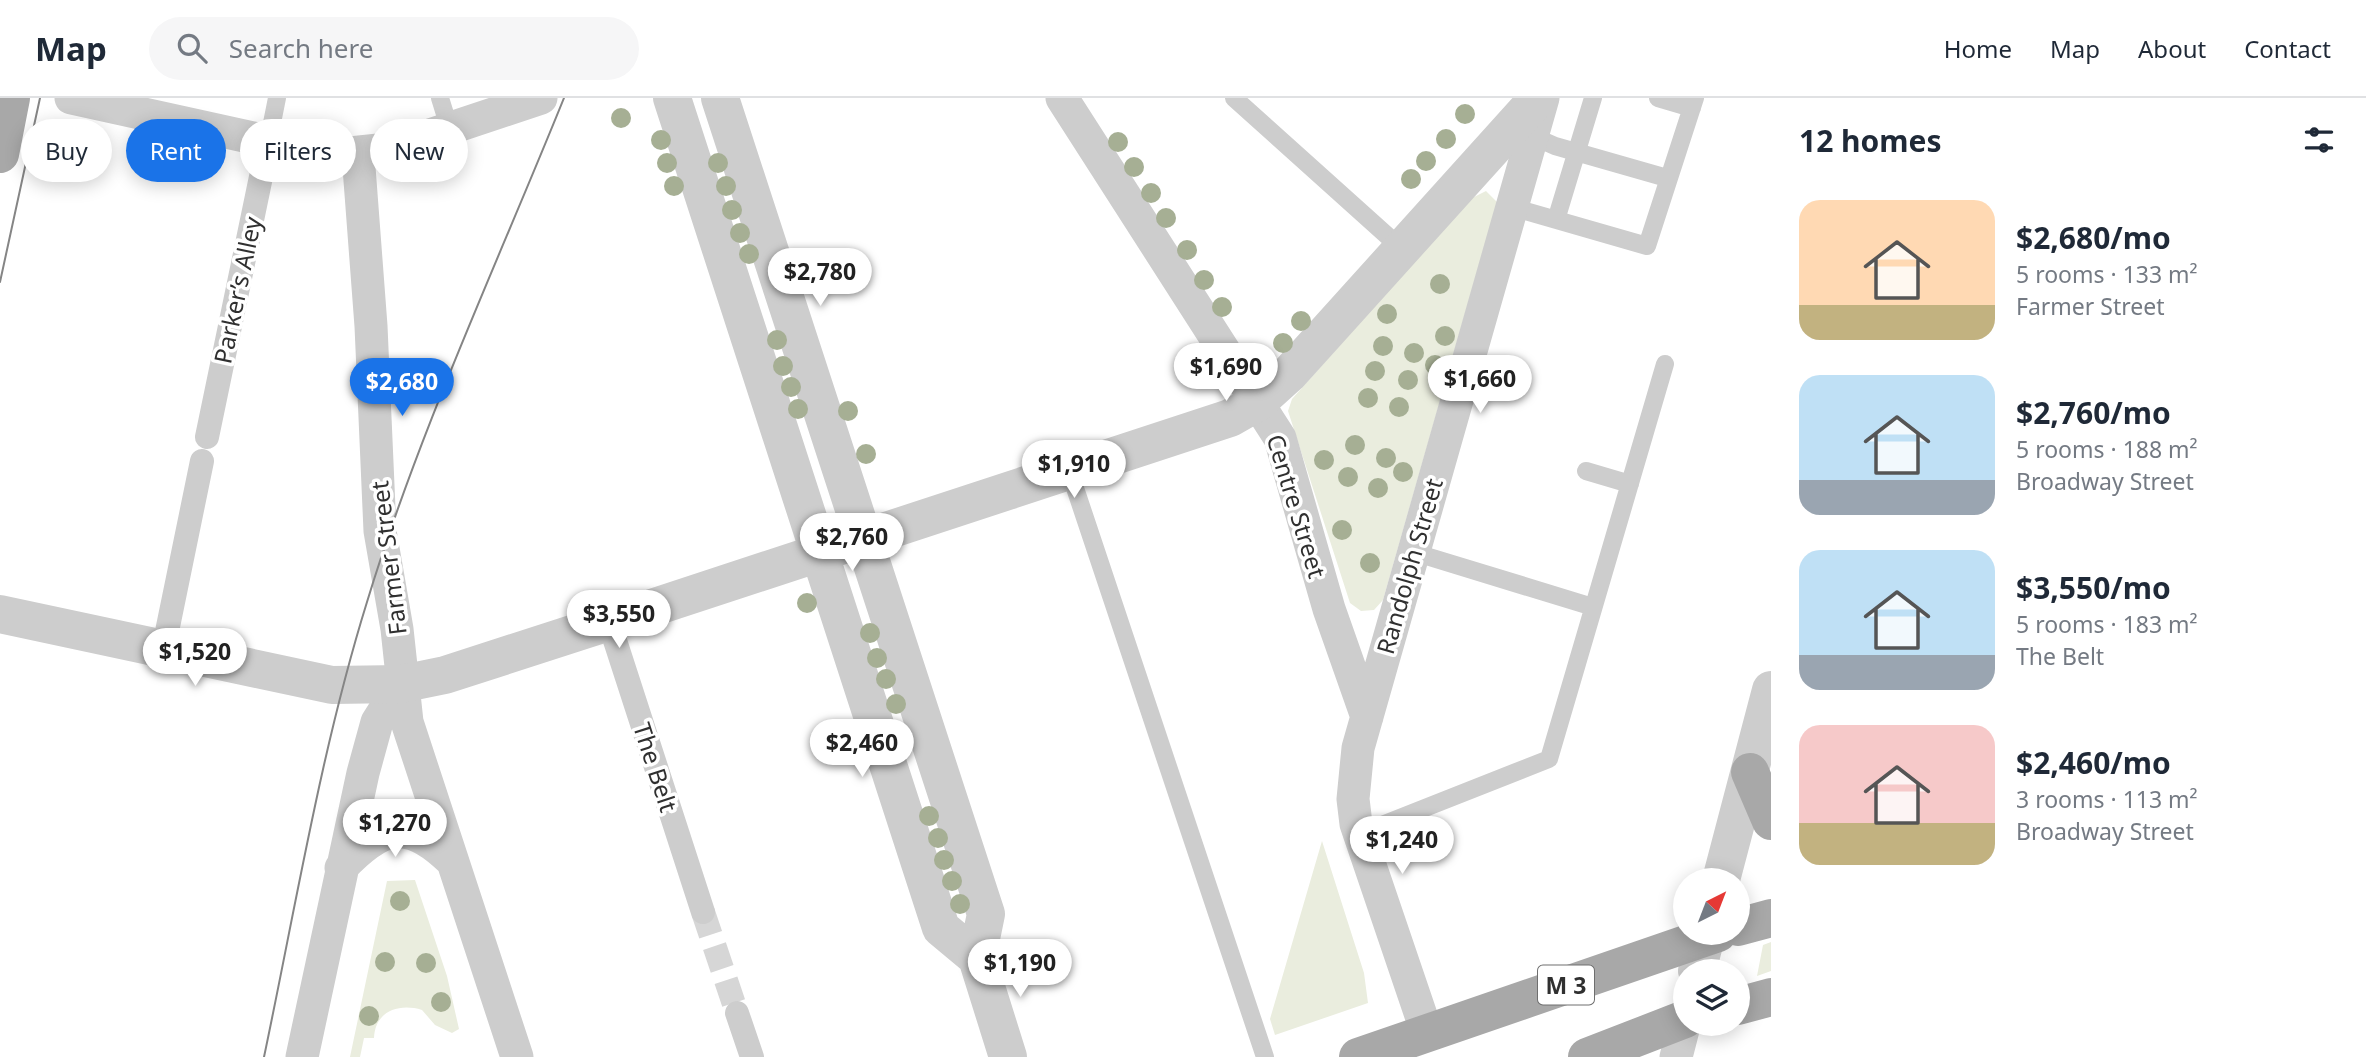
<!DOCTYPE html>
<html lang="en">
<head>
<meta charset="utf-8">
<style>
	:root { --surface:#fff; --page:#f6f6f7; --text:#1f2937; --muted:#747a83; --line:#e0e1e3; --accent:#1a73e8 }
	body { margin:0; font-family:"Noto Sans",sans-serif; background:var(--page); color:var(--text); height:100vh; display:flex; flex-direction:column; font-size:26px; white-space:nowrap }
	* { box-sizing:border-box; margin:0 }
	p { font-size:23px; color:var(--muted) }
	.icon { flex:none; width:38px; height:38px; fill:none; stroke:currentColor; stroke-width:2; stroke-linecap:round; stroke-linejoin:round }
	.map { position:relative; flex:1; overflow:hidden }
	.details { display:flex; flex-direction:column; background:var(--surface); width:595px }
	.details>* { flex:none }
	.guide { position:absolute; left:21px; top:21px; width:665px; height:63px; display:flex; gap:14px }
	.needle { width:46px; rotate:42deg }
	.buttons { position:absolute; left:1673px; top:770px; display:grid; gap:14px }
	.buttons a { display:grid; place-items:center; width:77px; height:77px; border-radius:50%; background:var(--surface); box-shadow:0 4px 18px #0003; font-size:35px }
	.price { position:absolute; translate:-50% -60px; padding:0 16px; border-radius:24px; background:#fff; color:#222; font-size:23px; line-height:46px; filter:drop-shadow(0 2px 4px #0008) }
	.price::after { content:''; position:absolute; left:50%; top:42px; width:21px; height:16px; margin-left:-10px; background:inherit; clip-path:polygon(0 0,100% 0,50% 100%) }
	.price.on { background:var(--accent); color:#fff }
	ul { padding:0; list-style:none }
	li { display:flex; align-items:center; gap:21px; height:175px; padding:0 28px }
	li span { display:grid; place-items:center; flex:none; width:196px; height:140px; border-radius:21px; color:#555 }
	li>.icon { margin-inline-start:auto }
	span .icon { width:84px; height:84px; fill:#fffc; stroke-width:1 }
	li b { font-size:30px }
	h2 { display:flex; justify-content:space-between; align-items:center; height:84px; padding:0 28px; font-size:30px }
	.pill { padding:0 24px; border-radius:32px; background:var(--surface); box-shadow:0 4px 18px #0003; font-size:24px; line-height:63px }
	.pill.on { background:var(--accent); color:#fff }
	header { display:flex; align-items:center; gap:42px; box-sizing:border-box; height:98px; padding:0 35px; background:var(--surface); border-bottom:2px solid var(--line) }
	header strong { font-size:33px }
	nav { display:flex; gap:38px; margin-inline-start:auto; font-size:24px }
	.search { width:490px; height:63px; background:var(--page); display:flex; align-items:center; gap:18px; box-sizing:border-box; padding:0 24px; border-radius:38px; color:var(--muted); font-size:26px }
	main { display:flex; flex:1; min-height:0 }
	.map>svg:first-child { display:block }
	.green { fill:#eaedde }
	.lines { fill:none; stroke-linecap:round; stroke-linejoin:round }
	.pedestrian-tunnel { stroke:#d6d6d6; stroke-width:24; stroke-dasharray:24 12; stroke-linecap:butt }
	.service { stroke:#cdcdcd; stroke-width:18 }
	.pedestrian { stroke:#cdcdcd; stroke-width:24 }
	.minor { stroke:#cdcdcd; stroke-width:33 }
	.tertiary { stroke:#cdcdcd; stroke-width:38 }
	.primary { stroke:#a8a8a8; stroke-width:38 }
	.tram { stroke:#858585; stroke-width:2 }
	.tree { fill:#a6af94 }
	.labels { text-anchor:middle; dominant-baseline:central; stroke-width:7; stroke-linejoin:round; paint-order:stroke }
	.shield { fill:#fff; stroke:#6e6e6e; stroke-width:2 }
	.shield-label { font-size:23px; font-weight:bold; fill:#303030 }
	.street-label { font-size:24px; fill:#303030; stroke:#fff }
</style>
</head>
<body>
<header>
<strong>Map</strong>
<div class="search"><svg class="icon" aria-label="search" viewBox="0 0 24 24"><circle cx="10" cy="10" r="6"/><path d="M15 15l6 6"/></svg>Search here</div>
<nav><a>Home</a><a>Map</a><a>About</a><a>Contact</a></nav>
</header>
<main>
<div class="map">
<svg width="1771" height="959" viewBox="0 0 1771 959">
	<rect width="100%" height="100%" fill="#fff"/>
	<path class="green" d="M1486,93L1497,104L1383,502L1374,512L1361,513L1350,505L1288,313L1292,301L1470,101Z
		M1322,743L1364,875L1368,905L1275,937L1270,921Z
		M415,782L447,878L459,931L452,935L435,927L422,912C399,905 375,913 374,940H364L360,959H350L387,783Z
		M1771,844V873L1757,878L1763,847Z"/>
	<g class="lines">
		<path class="pedestrian-tunnel" d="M703,814L737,915"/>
		<path class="service" d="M440,0L450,32
			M1234,0L1402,151
			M1658,0L1692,10
			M1530,37L1555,48L1667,80
			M268,45L277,0
			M1511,109L1647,148L1695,0
			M1556,122L1593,0
			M1069,372L1265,959
			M1586,373L1630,386
			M1413,454L1593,509
			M1359,736L1549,661L1665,266"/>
		<path class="pedestrian" d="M207,339L268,45
			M609,524L703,814
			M163,553L202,363
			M737,915L752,959"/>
		<path class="minor" d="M71,0L331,57L388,51L541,0
			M1062,0L1280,340L1329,511L1367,619
			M358,56L371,228L380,433L397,531L407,624L517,959
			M341,770C382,727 407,719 452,763
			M1427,935L1356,726L1353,701L1358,650L1543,0
			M302,959L363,675L377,624L401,586
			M1676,959L1685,924"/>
		<path class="tertiary" d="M672,0L941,830L977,860
			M720,0L986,816L977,860L1008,959
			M0,516L332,587L401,586L445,577L609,524L1230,320L1258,304L1289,276L1538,0
			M1721,782L1771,592
			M1697,873L1707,835"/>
		<path class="primary" d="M0,56L11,0
			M1750,674L1771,723
			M1738,829L1771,820
			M1738,908L1771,899
			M1358,959L1718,835
			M1587,959L1685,921"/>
		<path class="tram" d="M0,184L40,0
			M264,959C296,807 321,652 367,504C419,333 497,166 564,0"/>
	</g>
	<g class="tree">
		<circle cx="1465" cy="16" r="10"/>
		<circle cx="621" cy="20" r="10"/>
		<circle cx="1446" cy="41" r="10"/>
		<circle cx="661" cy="42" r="10"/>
		<circle cx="1118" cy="44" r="10"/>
		<circle cx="1426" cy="63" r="10"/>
		<circle cx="667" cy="65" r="10"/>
		<circle cx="718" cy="65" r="10"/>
		<circle cx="1134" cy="69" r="10"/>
		<circle cx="1411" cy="81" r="10"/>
		<circle cx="674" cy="88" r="10"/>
		<circle cx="726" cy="88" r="10"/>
		<circle cx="1151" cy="95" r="10"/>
		<circle cx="732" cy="112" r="10"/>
		<circle cx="1166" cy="120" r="10"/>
		<circle cx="740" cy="135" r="10"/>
		<circle cx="1187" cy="152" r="10"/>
		<circle cx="749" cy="156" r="10"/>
		<circle cx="1204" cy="182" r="10"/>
		<circle cx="1440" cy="186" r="10"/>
		<circle cx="1222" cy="209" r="10"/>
		<circle cx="1387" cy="216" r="10"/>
		<circle cx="1301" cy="223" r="10"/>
		<circle cx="1445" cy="238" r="10"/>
		<circle cx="777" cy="242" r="10"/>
		<circle cx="1283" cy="245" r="10"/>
		<circle cx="1383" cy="248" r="10"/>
		<circle cx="1414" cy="255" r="10"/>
		<circle cx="1435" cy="267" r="10"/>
		<circle cx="783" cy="268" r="10"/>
		<circle cx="1375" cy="273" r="10"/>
		<circle cx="1408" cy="282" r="10"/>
		<circle cx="791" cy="289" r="10"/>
		<circle cx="1368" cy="300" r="10"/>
		<circle cx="1399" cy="309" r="10"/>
		<circle cx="798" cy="311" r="10"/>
		<circle cx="848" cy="313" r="10"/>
		<circle cx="1355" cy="347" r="10"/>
		<circle cx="866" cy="356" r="10"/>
		<circle cx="1386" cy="360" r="10"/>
		<circle cx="1324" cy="362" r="10"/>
		<circle cx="1403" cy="374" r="10"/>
		<circle cx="1348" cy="379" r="10"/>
		<circle cx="1378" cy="390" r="10"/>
		<circle cx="1342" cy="432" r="10"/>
		<circle cx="1370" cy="465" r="10"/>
		<circle cx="807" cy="505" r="10"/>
		<circle cx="870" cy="535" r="10"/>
		<circle cx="877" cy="560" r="10"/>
		<circle cx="886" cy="581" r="10"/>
		<circle cx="896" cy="606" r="10"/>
		<circle cx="929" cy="718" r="10"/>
		<circle cx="938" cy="740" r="10"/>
		<circle cx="944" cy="762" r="10"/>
		<circle cx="952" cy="783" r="10"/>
		<circle cx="400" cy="803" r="10"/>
		<circle cx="960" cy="806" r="10"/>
		<circle cx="385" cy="864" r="10"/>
		<circle cx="426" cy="865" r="10"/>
		<circle cx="441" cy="904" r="10"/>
		<circle cx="369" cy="918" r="10"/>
	</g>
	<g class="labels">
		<rect class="shield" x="1538" y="867.5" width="56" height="39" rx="5"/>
		<g class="shield-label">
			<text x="1566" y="887">M 3</text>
		</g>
		<g class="street-label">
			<text transform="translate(237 192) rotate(-78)">Parker’s Alley</text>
			<text transform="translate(1297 408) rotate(73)">Centre Street</text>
			<text transform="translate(388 460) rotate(-97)">Farmer Street</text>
			<text transform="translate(1409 468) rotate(-74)">Randolph Street</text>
			<text transform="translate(656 669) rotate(72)">The Belt</text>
		</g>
	</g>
</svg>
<div class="buttons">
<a><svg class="needle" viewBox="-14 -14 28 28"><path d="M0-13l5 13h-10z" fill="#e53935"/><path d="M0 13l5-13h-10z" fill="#747a83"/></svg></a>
<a><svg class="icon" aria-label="layers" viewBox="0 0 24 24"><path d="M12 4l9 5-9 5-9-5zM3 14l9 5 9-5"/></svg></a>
</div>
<b class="price" style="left:820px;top:210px">$2,780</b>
<b class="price" style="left:1226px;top:305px">$1,690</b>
<b class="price" style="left:1480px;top:317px">$1,660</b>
<b class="price on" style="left:402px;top:320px">$2,680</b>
<b class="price" style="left:1074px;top:402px">$1,910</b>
<b class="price" style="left:852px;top:475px">$2,760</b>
<b class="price" style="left:619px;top:552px">$3,550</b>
<b class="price" style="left:195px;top:590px">$1,520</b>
<b class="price" style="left:862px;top:681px">$2,460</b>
<b class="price" style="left:395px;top:761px">$1,270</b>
<b class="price" style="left:1402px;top:778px">$1,240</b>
<b class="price" style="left:1020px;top:901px">$1,190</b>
<div class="guide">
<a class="pill">Buy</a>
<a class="pill on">Rent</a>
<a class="pill">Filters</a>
<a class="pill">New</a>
</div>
</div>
<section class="details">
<h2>12 homes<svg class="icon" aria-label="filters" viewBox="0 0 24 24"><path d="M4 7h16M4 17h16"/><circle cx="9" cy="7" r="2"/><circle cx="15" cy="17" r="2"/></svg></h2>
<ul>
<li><span style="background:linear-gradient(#ffd9b3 75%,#c2b280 0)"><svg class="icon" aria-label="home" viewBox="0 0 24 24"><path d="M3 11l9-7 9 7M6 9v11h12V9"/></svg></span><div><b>$2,680/mo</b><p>5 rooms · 133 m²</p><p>Farmer Street</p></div></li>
<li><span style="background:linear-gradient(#bfe0f5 75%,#9aa5b1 0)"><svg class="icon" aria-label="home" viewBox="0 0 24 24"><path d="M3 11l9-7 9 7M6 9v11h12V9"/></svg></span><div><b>$2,760/mo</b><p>5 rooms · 188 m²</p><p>Broadway Street</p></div></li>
<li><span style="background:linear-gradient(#bfe0f5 75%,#9aa5b1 0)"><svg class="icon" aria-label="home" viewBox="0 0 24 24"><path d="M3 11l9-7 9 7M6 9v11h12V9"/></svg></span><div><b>$3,550/mo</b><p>5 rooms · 183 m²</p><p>The Belt</p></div></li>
<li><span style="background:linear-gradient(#f6c9c9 70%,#c2b280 0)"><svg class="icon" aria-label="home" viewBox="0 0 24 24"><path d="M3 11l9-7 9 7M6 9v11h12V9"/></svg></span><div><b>$2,460/mo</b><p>3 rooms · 113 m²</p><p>Broadway Street</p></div></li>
</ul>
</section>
</main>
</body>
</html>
